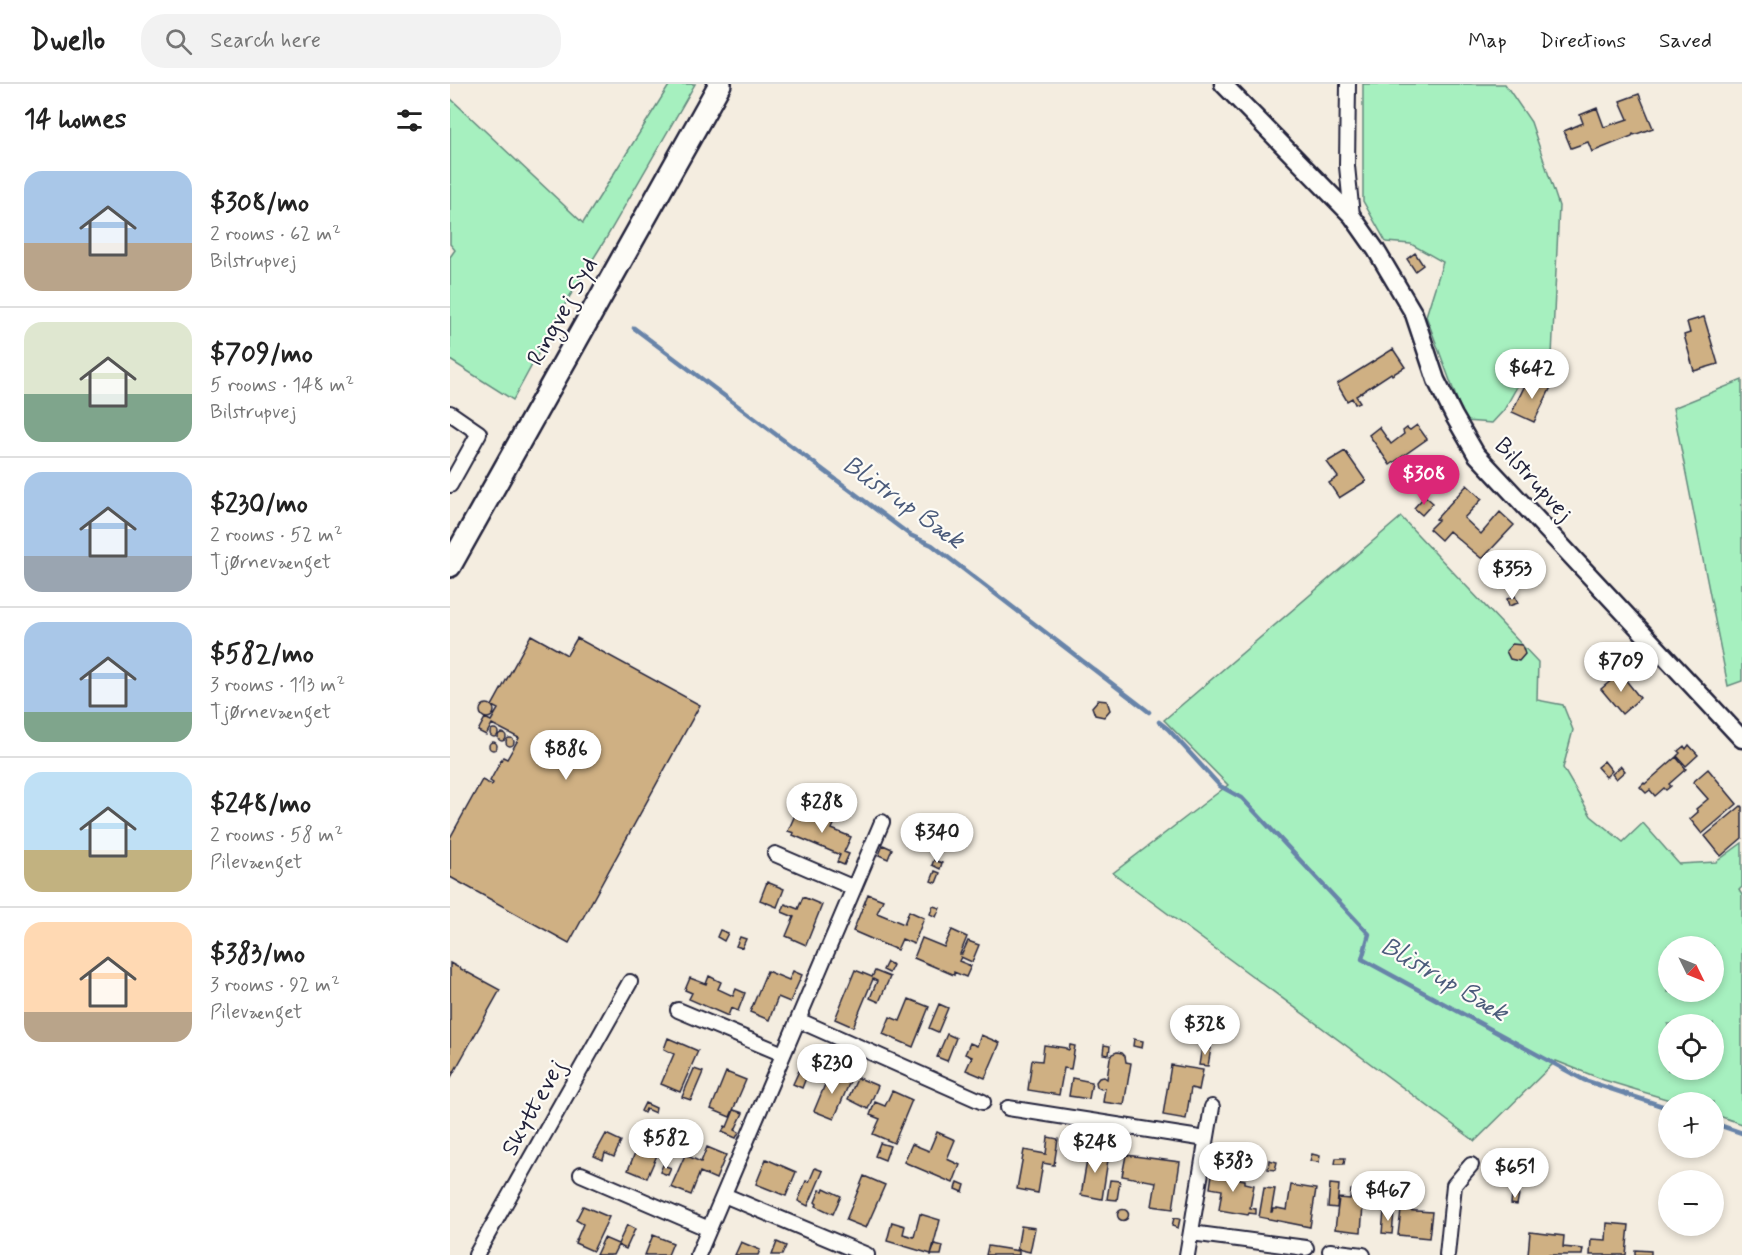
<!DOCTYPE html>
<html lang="en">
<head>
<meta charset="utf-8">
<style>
	:root { --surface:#fff; --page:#f2f2f2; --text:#222; --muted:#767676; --line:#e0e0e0; --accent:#db2777 }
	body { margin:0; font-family:Mynerve,sans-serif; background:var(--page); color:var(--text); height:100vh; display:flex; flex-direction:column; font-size:22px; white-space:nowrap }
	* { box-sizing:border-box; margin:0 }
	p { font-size:20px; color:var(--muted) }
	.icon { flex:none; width:33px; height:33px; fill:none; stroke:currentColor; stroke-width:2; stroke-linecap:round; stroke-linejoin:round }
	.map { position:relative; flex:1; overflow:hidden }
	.drawer { display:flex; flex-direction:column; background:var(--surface); width:450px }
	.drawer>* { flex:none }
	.needle { width:39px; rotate:133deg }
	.fabs { position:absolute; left:1208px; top:852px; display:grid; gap:12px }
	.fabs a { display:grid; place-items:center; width:66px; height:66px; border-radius:50%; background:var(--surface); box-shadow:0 3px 9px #0003; font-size:30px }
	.price { position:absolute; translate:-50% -51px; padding:0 14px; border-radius:21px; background:#fff; color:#222; font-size:20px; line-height:39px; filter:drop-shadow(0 2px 3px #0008) }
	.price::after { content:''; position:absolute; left:50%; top:36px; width:18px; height:14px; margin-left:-9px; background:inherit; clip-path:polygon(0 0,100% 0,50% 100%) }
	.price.on { background:var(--accent); color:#fff }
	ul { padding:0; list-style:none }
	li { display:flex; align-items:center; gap:18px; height:150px; padding:0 24px }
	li+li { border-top:2px solid var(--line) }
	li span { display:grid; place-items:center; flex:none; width:168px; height:120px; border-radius:18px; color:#555 }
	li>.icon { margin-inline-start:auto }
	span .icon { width:72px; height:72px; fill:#fffc; stroke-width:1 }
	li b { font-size:26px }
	h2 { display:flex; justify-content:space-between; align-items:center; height:72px; padding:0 24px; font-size:26px }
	header { display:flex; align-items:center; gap:36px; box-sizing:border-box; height:84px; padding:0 30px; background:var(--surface); border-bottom:2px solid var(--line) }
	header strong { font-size:28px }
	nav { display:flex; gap:33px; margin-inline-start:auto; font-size:21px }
	.search { width:420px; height:54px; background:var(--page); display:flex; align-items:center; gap:15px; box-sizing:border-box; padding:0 21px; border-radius:24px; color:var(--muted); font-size:22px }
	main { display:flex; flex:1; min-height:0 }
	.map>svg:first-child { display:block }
	.green { fill:#a6f0bf; stroke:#64897d; stroke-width:1.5; fill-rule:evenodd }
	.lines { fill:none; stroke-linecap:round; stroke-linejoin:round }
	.stream { stroke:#6884a9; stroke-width:4.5 }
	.building { fill:#cfb083; stroke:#22223b; stroke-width:1.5 }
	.minor-casing { stroke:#22223b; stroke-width:18 }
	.tertiary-casing { stroke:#22223b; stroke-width:21 }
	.primary-casing { stroke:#22223b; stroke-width:26 }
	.minor { stroke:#fdfcf7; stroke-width:14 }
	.tertiary { stroke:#fdfcf7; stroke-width:16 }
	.primary { stroke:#fdfcf7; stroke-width:21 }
	.labels { text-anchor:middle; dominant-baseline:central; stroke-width:4.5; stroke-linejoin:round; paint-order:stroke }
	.street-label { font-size:24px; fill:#22223b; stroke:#fdfcf7 }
	.water-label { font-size:26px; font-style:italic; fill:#4b5b7b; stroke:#fdfcf7 }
</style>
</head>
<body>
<header>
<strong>Dwello</strong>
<div class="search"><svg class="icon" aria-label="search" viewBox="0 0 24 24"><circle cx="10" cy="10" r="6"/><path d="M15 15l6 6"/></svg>Search here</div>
<nav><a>Map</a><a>Directions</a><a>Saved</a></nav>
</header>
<main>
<section class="drawer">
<h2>14 homes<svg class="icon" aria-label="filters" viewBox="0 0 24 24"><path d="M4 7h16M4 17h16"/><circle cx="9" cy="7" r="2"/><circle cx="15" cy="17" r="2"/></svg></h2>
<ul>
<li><span style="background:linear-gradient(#a9c7e8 60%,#b9a48a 0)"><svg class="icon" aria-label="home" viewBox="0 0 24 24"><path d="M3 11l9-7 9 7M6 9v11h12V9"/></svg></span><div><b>$308/mo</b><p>2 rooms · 62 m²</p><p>Bilstrupvej</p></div></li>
<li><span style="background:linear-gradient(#dfe7d0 60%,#7fa58c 0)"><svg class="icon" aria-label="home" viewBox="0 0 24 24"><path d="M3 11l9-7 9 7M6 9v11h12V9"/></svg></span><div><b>$709/mo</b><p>5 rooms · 148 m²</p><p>Bilstrupvej</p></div></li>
<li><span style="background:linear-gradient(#a9c7e8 70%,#9aa5b1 0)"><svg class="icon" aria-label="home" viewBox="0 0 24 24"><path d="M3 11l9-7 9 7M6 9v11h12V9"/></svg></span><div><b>$230/mo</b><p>2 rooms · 52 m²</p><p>Tjørnevænget</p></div></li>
<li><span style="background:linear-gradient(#a9c7e8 75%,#7fa58c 0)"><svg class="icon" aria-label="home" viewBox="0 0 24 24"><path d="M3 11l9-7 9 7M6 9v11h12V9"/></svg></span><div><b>$582/mo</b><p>3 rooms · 113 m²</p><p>Tjørnevænget</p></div></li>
<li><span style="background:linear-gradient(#bfe0f5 65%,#c2b280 0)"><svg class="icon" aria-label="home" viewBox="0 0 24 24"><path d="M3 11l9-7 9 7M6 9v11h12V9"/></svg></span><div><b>$248/mo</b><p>2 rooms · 58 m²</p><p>Pilevænget</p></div></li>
<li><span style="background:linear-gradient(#ffd9b3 75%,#b9a48a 0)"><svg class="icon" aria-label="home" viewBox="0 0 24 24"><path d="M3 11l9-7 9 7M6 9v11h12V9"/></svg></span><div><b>$383/mo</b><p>3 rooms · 92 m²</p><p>Pilevænget</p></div></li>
</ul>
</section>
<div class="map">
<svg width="1292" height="1171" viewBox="0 0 1292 1171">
	<rect width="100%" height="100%" fill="#f4ede0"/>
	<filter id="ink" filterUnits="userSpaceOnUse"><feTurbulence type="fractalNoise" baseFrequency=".0167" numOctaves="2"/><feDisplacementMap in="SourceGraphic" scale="12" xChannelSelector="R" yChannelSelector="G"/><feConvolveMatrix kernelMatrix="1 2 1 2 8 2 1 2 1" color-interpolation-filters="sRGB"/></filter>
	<g filter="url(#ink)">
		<path class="green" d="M220,0H245L155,156L118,215L63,316L0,276V173L5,166L0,160V14L133,139Z
			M913,0H1055L1081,38L1109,122L1101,293L1078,283L1054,326L1042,339L1015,337L976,232L993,178L961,160L936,158L913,117Z
			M1292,296V597L1278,602L1223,324Z
			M951,433L1088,578L1087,616L1113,621L1123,646L1113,684L1141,732L1173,758L1193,739L1229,780L1266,778L1292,759V803L1289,806L1292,811V1040L1263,1030V1018H1226L1154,996L1106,977L1025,1057L663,789L778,701L714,636ZM1218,862H1263V908H1218ZM1218,940H1263V986H1218Z"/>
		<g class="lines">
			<path class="stream" d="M184,244L460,451L482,461L699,628
				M709,638L718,645L770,702L792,714L919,850L912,875L1134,996L1218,1024
				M1263,1039L1292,1049"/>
		</g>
		<path class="building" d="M1189,10L1203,44L1184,51L1183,50L1182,52L1142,68L1138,58L1121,64L1114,47L1133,39L1130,31L1147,24L1154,43L1178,35L1170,17Z
			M965,169L973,181L965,187L957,175Z
			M1254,233L1268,280L1244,287L1234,251L1240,249L1237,238Z
			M943,265L955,283L942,291L941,289L906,312L910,318L905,320L902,314L897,317L887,300Z
			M1079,293L1101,303L1084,338L1062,328Z
			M967,341L977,355L940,381L919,351L929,343L941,360L954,350L953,347L957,344L960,346Z
			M895,367L916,397L889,414L879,399L888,393L877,378Z
			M1017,401L1032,415L1014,434L1031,450L1050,428L1064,441L1033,474H1031L1020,465L999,447L991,456L979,445L988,436L986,435Z
			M975,412L983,419L972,431L964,424Z
			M1065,512L1068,519L1059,522L1057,515Z
			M81,551L117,571L127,554L250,621L119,859L0,793V754L32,696L42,701L43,699L40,697L53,673L57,675L69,654L42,640L36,651L28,647L35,634L41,637L48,625L42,622Z
			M1062,560L1072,561L1075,570L1069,577L1060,575L1056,567Z
			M1170,589L1190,614L1172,630L1151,605Z
			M648,616L657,617L660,626L654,633L645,631L642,623Z
			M30 627a7 7 0 1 1 14 0a7 7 0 1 1-14 0Z
			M40 649a4 4 0 1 1 8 0a4 4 0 1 1-8 0Z
			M48 653a4 4 0 1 1 8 0a4 4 0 1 1-8 0Z
			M56 658a4 4 0 1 1 8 0a4 4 0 1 1-8 0Z
			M39 662a4 4 0 1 1 8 0a4 4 0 1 1-8 0Z
			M1239,661L1248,671L1236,682L1227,672L1230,669L1228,667L1234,662L1236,665Z
			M1226,673L1236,685L1219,700L1221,702L1216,706L1214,704L1205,712L1200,706L1196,709L1190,703L1194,699L1195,700Z
			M1154,677L1162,687L1156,693L1147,683Z
			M1171,682L1175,687L1166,695L1162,690Z
			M1258,685L1287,720L1252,750L1240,735L1248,728L1246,725L1258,715L1243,698Z
			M1291,722L1292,723V754L1271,772L1255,752Z
			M367,728L386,736L382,745L401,753L394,768L399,770L394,781L387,778L390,771L343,751L344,749L338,747L345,731L350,734L351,732L363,737Z
			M433,761L442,765L438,775L429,771Z
			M484,776L492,779L490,785L482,781Z
			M485,787L490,789L486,799L481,797Z
			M317,798L334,805L327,823L310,816Z
			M418,810L433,816L427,829L454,840L459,827L474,834L464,860L452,855L447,866L403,847Z
			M353,813L372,821L356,861L336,852L344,833L332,828L335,820L348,825Z
			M483,822L490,824L486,833L480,830Z
			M270,846L278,849L274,857L267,853Z
			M502,846L517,853L510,870H512L518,857L529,861L522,878L511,873L509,877L521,882L516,893L504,888V891L464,874L472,854L494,863Z
			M290,853L296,855L292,864L286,862Z
			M437,878L443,881L439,889L433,886Z
			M0,879L50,906L0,995Z
			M405,886L422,893L425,887L440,893L429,918L420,914L427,897L423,895L403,943L385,935Z
			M317,887L339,896L343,887L352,891L340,918L328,913L319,936L300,928Z
			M259,892L271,898L268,905L283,912L286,905L295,909L288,927L281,924L278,932L239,915L242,909L235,906L240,894L256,900Z
			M459,915L479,923L463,963L433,950L440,933L450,937Z
			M489,920L498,924L488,948L479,944Z
			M497,950L506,954L497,977L487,973Z
			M531,951L550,959L535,994L516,986L522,973L515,970L520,959L527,962Z
			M218,954L248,967L230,1008L211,1000L224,970L214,965Z
			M684,955L693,957L692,964L683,962Z
			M594,961L616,964V965L619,966L620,961L625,962L621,985L614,984L609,1011L578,1006L582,976L592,977Z
			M654,961L660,962L659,971L653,970Z
			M752,963L761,964L758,982L749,981Z
			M667,968L672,969L675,972L676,978L681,979L674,1021L653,1018L655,1004L651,1005L647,1003L646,998L649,994L654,993L657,995L660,974L662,970Z
			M354,976L362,979L352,1004L343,1000Z
			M721,981L753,986L749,1006L741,1004L736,1035L713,1031Z
			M244,985L253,988L241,1016L232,1013Z
			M381,986L401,995L384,1035L364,1027Z
			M276,988L296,996L280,1033L261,1025Z
			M409,994L428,1002L418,1025L398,1015L407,995H409Z
			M622,994L642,998L639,1015L619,1012Z
			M442,1007L462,1016L444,1059L423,1050L430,1035L420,1031L425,1018L435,1022Z
			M195,1019L206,1024L205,1029L196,1025L194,1029L191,1027Z
			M284,1026L293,1029L285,1046L289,1048L286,1054L272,1048L275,1042L277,1043Z
			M195,1044L215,1053L197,1094L178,1086Z
			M487,1048L505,1056L497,1075L510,1081L503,1099L454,1078L462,1060L479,1067Z
			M156,1050L171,1057L164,1073L155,1069L153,1076L144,1072Z
			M598,1053L608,1055L604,1081L593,1079L588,1109L567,1105L574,1066L596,1070Z
			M430,1059L440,1062L435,1076L425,1072Z
			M257,1063L276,1071L266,1095L250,1088L241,1111L221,1103L235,1071L251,1078Z
			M639,1065L659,1069L652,1115L631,1111Z
			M862,1070L870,1072L869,1078L860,1077Z
			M676,1071L730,1078L723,1125L702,1122L706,1098L672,1092Z
			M886,1074H895L894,1080H885Z
			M316,1075L346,1088L336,1112L306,1100Z
			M819,1076L827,1078L825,1086L818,1085Z
			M213,1081L221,1084L218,1091L210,1088Z
			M365,1084L373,1087L358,1122L348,1117L356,1097L359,1098Z
			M763,1084L778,1087L777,1093L795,1096V1099L804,1101L800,1124L806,1125V1130L799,1129L798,1131L769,1126L772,1106L760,1104Z
			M414,1092L435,1101L416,1144L396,1136Z
			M660,1096L670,1097L667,1116L657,1115Z
			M508,1098L515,1101L513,1108L506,1105Z
			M880,1100L889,1101L887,1124L878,1123Z
			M841,1101L866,1105L860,1143L809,1133L814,1104L825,1105L821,1128H822L823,1125H827V1124L837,1126Z
			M374,1104L391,1112L383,1130L366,1122L367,1120L365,1118L370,1106L373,1107Z
			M901,1106L914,1108L911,1148L885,1145L889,1114L900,1115Z
			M1062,1109L1069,1110L1067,1121L1061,1120Z
			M133,1122L159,1133L143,1167L125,1159L133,1140L126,1136Z
			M667.5 1131a5.5 5.5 0 1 1 11 0a5.5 5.5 0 1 1-11 0Z
			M951,1126L982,1128L979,1154L948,1151Z
			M934,1127L944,1128L942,1150L932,1149Z
			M470,1130L490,1136L481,1170L437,1157L442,1138L455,1142L453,1150L464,1153Z
			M724,1134L730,1135L728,1144L722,1142Z
			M1157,1139L1179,1141L1176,1171H1140L1141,1155L1156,1156Z
			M177,1141L185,1145L176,1165L168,1161L163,1171H146L154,1154L168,1160Z
			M571,1142L585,1144L580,1168L567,1165Z
			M1080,1148L1114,1152L1113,1163L1133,1165L1132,1171H1078Z
			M203,1151L223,1159L218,1171H195Z
			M291,1158L310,1166L308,1171H285Z
			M327,1158L336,1162L332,1171H322Z
			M485,1160L493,1162L491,1171H481Z
			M538,1162L569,1167V1171H536Z
			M1185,1166L1201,1167V1171H1185Z"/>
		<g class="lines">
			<g class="minor-casing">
				<path id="minor" d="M898,0L897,82L902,132
					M0,329L29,349L0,401
					M325,770L404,804
					M228,926L333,970
					M348,936L533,1018
					M558,1024L756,1055
					M131,1090L259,1145
					M274,1111L417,1171
					M741,1149L856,1164
					M880,1167L913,1171
					M26,1171L180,898
					M248,1171L432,738
					M737,1171L762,1023
					M997,1171L1004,1101L1021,1081"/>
			</g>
			<g class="tertiary-casing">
				<path id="tertiary" d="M773,0L902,132L926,166L964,230L986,296L1004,332L1026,370L1292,655"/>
			</g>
			<g class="primary-casing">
				<path id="primary" d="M0,482L270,0"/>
			</g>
			<use href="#minor" class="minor"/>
			<use href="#tertiary" class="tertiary"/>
			<use href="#primary" class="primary"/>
		</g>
	</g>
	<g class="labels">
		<g class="street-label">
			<text transform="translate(113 228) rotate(-61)">Ringvej Syd</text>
			<text transform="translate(1083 396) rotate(48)">Bilstrupvej</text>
			<text transform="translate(84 1024) rotate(-61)">Skyttevej</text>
		</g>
		<g class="water-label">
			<text transform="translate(453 419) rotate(35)">Blistrup Bæk</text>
			<text transform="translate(994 896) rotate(30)">Blistrup Bæk</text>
		</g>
	</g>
</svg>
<div class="fabs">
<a><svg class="needle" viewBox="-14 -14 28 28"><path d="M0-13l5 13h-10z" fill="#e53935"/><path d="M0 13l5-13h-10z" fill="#767676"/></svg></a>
<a><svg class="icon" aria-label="locate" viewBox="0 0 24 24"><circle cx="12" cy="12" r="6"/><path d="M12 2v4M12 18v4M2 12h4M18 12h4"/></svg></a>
<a>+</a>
<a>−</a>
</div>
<b class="price" style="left:1082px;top:316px">$642</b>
<b class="price on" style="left:974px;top:422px">$308</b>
<b class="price" style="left:1062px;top:517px">$353</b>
<b class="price" style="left:1171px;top:609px">$709</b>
<b class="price" style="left:116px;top:697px">$886</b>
<b class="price" style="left:372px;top:750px">$288</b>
<b class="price" style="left:487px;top:780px">$340</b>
<b class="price" style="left:755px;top:972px">$328</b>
<b class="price" style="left:382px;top:1011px">$230</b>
<b class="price" style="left:216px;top:1086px">$582</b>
<b class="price" style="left:645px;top:1090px">$248</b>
<b class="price" style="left:783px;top:1109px">$383</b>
<b class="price" style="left:1065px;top:1115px">$651</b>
<b class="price" style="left:938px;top:1138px">$467</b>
</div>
</main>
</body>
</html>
